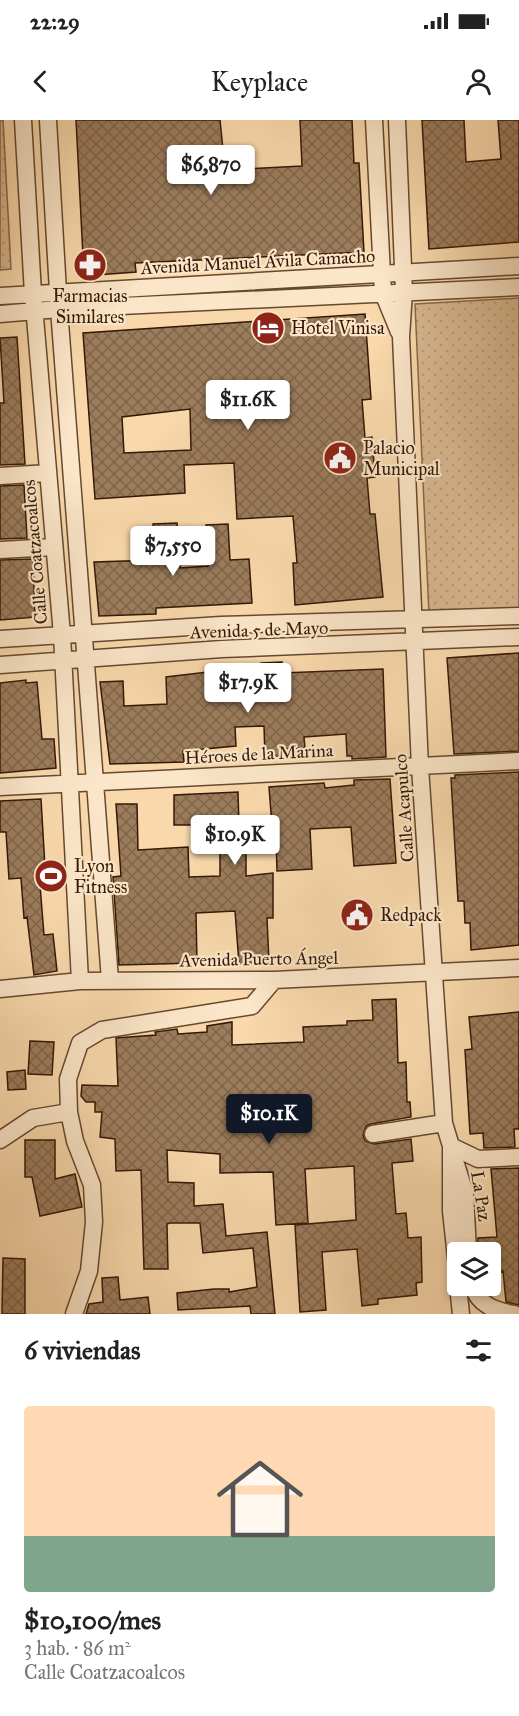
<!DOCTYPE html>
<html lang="es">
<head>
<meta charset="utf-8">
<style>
	:root { --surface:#fff; --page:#f6f6f6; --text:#222; --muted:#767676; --line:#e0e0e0; --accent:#111827 }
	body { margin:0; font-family:"IM FELL Great Primer",serif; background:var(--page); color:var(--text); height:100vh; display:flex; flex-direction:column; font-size:22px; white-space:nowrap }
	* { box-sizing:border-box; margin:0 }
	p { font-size:20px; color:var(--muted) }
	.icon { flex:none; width:33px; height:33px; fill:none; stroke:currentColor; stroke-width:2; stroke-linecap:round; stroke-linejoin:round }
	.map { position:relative; height:1194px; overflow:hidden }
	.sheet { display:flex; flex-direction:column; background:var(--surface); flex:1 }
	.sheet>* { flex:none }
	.controls { position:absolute; left:447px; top:1122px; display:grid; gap:12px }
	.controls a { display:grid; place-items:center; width:54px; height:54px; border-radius:6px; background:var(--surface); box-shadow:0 3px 9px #0003; font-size:30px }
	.price { position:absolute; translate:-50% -51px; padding:0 14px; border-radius:6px; background:#fff; color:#222; font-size:20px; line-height:39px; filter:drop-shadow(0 2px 3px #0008) }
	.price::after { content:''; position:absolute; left:50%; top:36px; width:18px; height:14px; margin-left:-9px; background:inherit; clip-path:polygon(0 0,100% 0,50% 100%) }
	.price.active { background:var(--accent); color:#fff }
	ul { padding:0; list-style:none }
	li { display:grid; align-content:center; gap:12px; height:318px; padding:0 24px }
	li+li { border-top:2px solid var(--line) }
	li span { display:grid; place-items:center; height:186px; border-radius:6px; color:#555 }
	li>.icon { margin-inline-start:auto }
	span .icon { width:108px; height:108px; fill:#fffc; stroke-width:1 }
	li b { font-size:26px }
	h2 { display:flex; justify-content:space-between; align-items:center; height:72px; padding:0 24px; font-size:26px }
	.status { display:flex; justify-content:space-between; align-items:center; height:42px; padding:0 30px; background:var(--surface); direction:ltr }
	.status svg { height:16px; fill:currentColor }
	header { display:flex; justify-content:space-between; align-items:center; height:78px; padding:0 24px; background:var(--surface); font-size:27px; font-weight:600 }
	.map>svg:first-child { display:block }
	.park { fill:url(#park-dots); stroke:#86684b; stroke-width:1.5 }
	.building { fill:url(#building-cross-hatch); stroke:#351806; stroke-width:1.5; fill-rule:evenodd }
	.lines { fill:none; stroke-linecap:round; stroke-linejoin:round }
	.street-casing { stroke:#664830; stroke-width:19 }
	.street { stroke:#fbe6c9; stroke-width:16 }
	.labels { text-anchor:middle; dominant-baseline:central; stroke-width:4.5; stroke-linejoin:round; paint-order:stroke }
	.street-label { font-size:18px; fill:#351806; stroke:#fbe6c9 }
	.poi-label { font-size:18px; fill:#351806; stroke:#fbe6c9; text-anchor:start }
</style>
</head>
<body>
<div class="status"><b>22:29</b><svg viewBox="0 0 49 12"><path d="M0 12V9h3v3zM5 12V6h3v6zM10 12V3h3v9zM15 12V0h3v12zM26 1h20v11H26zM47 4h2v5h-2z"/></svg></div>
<header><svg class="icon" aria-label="back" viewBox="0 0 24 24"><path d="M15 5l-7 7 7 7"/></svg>Keyplace<svg class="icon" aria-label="person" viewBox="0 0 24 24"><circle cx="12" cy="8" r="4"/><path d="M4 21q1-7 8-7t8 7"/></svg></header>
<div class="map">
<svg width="519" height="1194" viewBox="0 0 519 1194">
	<defs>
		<pattern id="park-dots" width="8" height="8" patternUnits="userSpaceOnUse" patternTransform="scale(1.5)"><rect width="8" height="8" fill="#d8b890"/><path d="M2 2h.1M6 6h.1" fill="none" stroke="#ba9d7b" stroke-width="1.8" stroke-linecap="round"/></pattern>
		<pattern id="building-cross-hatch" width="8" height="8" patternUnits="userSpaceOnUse" patternTransform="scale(1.5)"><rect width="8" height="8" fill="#9b7c5c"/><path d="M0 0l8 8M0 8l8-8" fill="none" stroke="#7f654a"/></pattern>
	</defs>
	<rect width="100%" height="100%" fill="#f9d9ac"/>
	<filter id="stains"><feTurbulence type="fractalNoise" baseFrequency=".00333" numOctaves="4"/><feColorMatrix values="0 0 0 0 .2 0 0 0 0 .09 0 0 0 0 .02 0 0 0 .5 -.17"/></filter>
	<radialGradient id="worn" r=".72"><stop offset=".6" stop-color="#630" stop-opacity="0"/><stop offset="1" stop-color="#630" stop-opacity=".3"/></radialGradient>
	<path class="park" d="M0,0H3L11,149L0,150Z
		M519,178V491L429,495L415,184Z"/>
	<path class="building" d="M76,0H220L225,50L302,46L300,0H352L354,43H359L364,132L135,143L136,152L84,156Z
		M422,0H464L466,42L501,39L498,0H519V122L429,129Z
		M365,194L371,279L362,280L365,318L372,317L375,357L367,358L370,394H375L383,477L295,485L293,443H297L293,396L237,399L234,343L184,345L185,373L95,379L83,213ZM190,289L191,330L124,333L122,297Z
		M17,217L25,344L0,345V283H4L0,218Z
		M24,365L27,418L0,419V366Z
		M177,403L180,448L208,446L206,405L228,404L230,440L249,439L252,483L156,488V494L99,496L94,442L156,440L153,404Z
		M33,439L35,497L0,500V440Z
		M519,533V631L454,634L447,538Z
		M282,542V553L383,549L386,637L352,639V636H347L346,614L304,617L305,628L285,629L286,636L265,637L264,606L235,607L236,626L183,631L184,642L110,644L100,562L123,561L124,586L167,584L166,557L216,551L217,557L261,555V543Z
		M26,560V563L37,562L42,619H54L56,648L0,653V563Z
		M519,652V825L471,830L470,803H465L464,781H458L451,658H455V655Z
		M390,659L396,743L354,746L351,707L310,709L312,749L277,751L276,720L246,722V756L273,753V798H267L269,842L239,844L235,791L196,793L197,843L119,845L113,757L121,756L116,684H137L138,730L188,727L189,757L220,756V705H174V675L238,672L239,706H272L269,667L324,663L325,668L354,665V660Z
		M41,679L46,764L40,765L44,815L53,814L57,851L34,855L27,797L24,798L21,758L9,759L6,712H0V681Z
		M396,879L398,943L406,942L407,982H410L411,997L371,1004L366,1006L363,1015L365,1021L374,1024L411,1019L413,1041L392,1043L396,1094L406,1093L408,1118L421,1117L422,1162L416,1163L417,1175L378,1179V1184L362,1186L357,1129L322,1132L326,1190L300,1192L295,1105L356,1100L354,1046L305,1049L308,1103L276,1105L273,1052L220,1053V1034L167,1030L168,1062L194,1063V1086L223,1084L226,1116L267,1112L275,1194H251L250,1186L178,1190L177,1173L214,1169H229V1172L257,1167L253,1128L203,1133L200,1103H170L167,1104L168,1149H144L141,1050L116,1051L115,1019L100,1017L102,992H95V982H86L81,976L82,965L118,966L116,918L156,915L155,912L177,909L178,914L207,912V906L232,902V925L304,922L303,907L347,905V901L373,900L372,880Z
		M519,892V1009H514L515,1027L484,1028L483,1013L470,1014L465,930L472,929L469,897Z
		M30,921L54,922L52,955L28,954Z
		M25,950L26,969L8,970L7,952Z
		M25,1020H55V1059L75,1054L82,1087L40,1096L32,1057H25Z
		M519,1048V1185L506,1182L503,1151L500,1152V1144L490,1145V1132H478V1118L497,1117L491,1049Z
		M3,1138L25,1139V1194H2Z
		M118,1157L120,1180L148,1177L150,1194H86L89,1184L103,1182L102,1158Z"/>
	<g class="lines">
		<g class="street-casing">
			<path id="street" d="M23,0L33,174L62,515L80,861
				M48,0L59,189L110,860
				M374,0L383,173L399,212
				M397,0L404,172L401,217L420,647L444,1003L451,1026V1091L458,1156
				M0,176L519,146
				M0,194L59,189L519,167
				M0,356L48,353
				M0,430L54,427
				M0,519L221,505L519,496
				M0,545L222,529L519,517
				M0,667L519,641
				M0,869L80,861L274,860L519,848
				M373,1014L444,1003
				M0,1020L33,998L69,992
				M451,1026L478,1039L519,1037
				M456,1044L465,1073L468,1132
				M458,1166L461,1194
				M473,1166C478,1185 496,1191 514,1194
				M74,1194L89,1151L94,1102L92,1065L75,1021L69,992L68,959L80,923L102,910L252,886L274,860"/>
		</g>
		<use href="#street" class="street"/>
	</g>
	<defs>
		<g id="pharmacy-disc" transform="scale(1.725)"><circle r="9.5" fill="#8f2418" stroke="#fbe6c9"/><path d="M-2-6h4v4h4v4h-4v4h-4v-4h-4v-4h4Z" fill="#fff"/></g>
		<g id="hotel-disc" transform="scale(1.725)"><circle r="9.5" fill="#8f2418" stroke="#fbe6c9"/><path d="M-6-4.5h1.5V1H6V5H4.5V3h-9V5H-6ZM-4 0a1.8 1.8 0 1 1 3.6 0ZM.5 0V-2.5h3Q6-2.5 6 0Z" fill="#fff"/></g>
		<g id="civic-disc" transform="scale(1.725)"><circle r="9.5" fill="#8f2418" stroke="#fbe6c9"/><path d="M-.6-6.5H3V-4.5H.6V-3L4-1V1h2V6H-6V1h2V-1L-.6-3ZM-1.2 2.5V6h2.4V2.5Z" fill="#fff"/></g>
		<g id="stadium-disc" transform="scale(1.725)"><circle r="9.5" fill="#8f2418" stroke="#fbe6c9"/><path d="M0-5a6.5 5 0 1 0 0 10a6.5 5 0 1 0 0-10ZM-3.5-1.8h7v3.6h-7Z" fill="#fff"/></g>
	</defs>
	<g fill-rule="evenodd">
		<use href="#pharmacy-disc" x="90" y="145"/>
		<use href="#hotel-disc" x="268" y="208"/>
		<use href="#civic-disc" x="340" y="338"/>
		<use href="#stadium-disc" x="51" y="756"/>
		<use href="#civic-disc" x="357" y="795"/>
	</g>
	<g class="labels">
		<g class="street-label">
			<text transform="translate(258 142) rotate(-3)">Avenida Manuel Ávila Camacho</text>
			<text transform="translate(35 432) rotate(-95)">Calle Coatzacoalcos</text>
			<text transform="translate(259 510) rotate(-2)">Avenida 5 de Mayo</text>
			<text transform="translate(259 634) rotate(-3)">Héroes de la Marina</text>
			<text transform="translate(404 688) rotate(-94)">Calle Acapulco</text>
			<text transform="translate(259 839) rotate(-1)">Avenida Puerto Ángel</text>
			<text transform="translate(481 1076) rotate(81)">La Paz</text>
		</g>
		<g class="poi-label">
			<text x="90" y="176" text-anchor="middle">Farmacias<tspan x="90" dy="21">Similares</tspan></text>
			<text x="291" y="208">Hotel Vinisa</text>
			<text x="363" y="328">Palacio<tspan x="363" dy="21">Municipal</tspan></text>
			<text x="74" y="746">Lyon<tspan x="74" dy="21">Fitness</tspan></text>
			<text x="380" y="795">Redpack</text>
		</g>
	</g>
	<rect width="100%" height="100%" filter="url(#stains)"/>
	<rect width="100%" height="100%" fill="url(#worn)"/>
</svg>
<div class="controls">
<a><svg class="icon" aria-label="layers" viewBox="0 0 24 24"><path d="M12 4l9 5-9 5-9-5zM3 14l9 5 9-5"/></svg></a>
</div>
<b class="price" style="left:211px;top:76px">$6,870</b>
<b class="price" style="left:248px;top:311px">$11.6K</b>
<b class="price" style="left:173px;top:457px">$7,550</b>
<b class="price" style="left:248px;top:594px">$17.9K</b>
<b class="price" style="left:235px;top:746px">$10.9K</b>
<b class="price active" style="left:269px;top:1025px">$10.1K</b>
</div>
<section class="sheet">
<h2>6 viviendas<svg class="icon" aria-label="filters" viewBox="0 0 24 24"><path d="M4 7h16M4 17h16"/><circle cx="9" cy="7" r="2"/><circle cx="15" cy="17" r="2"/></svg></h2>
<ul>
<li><span style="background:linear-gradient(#ffd9b3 70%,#7fa58c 0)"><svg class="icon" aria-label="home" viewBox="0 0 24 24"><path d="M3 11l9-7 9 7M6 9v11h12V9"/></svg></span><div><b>$10,100/mes</b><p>3 hab. · 86 m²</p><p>Calle Coatzacoalcos</p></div></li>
</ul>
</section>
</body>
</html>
